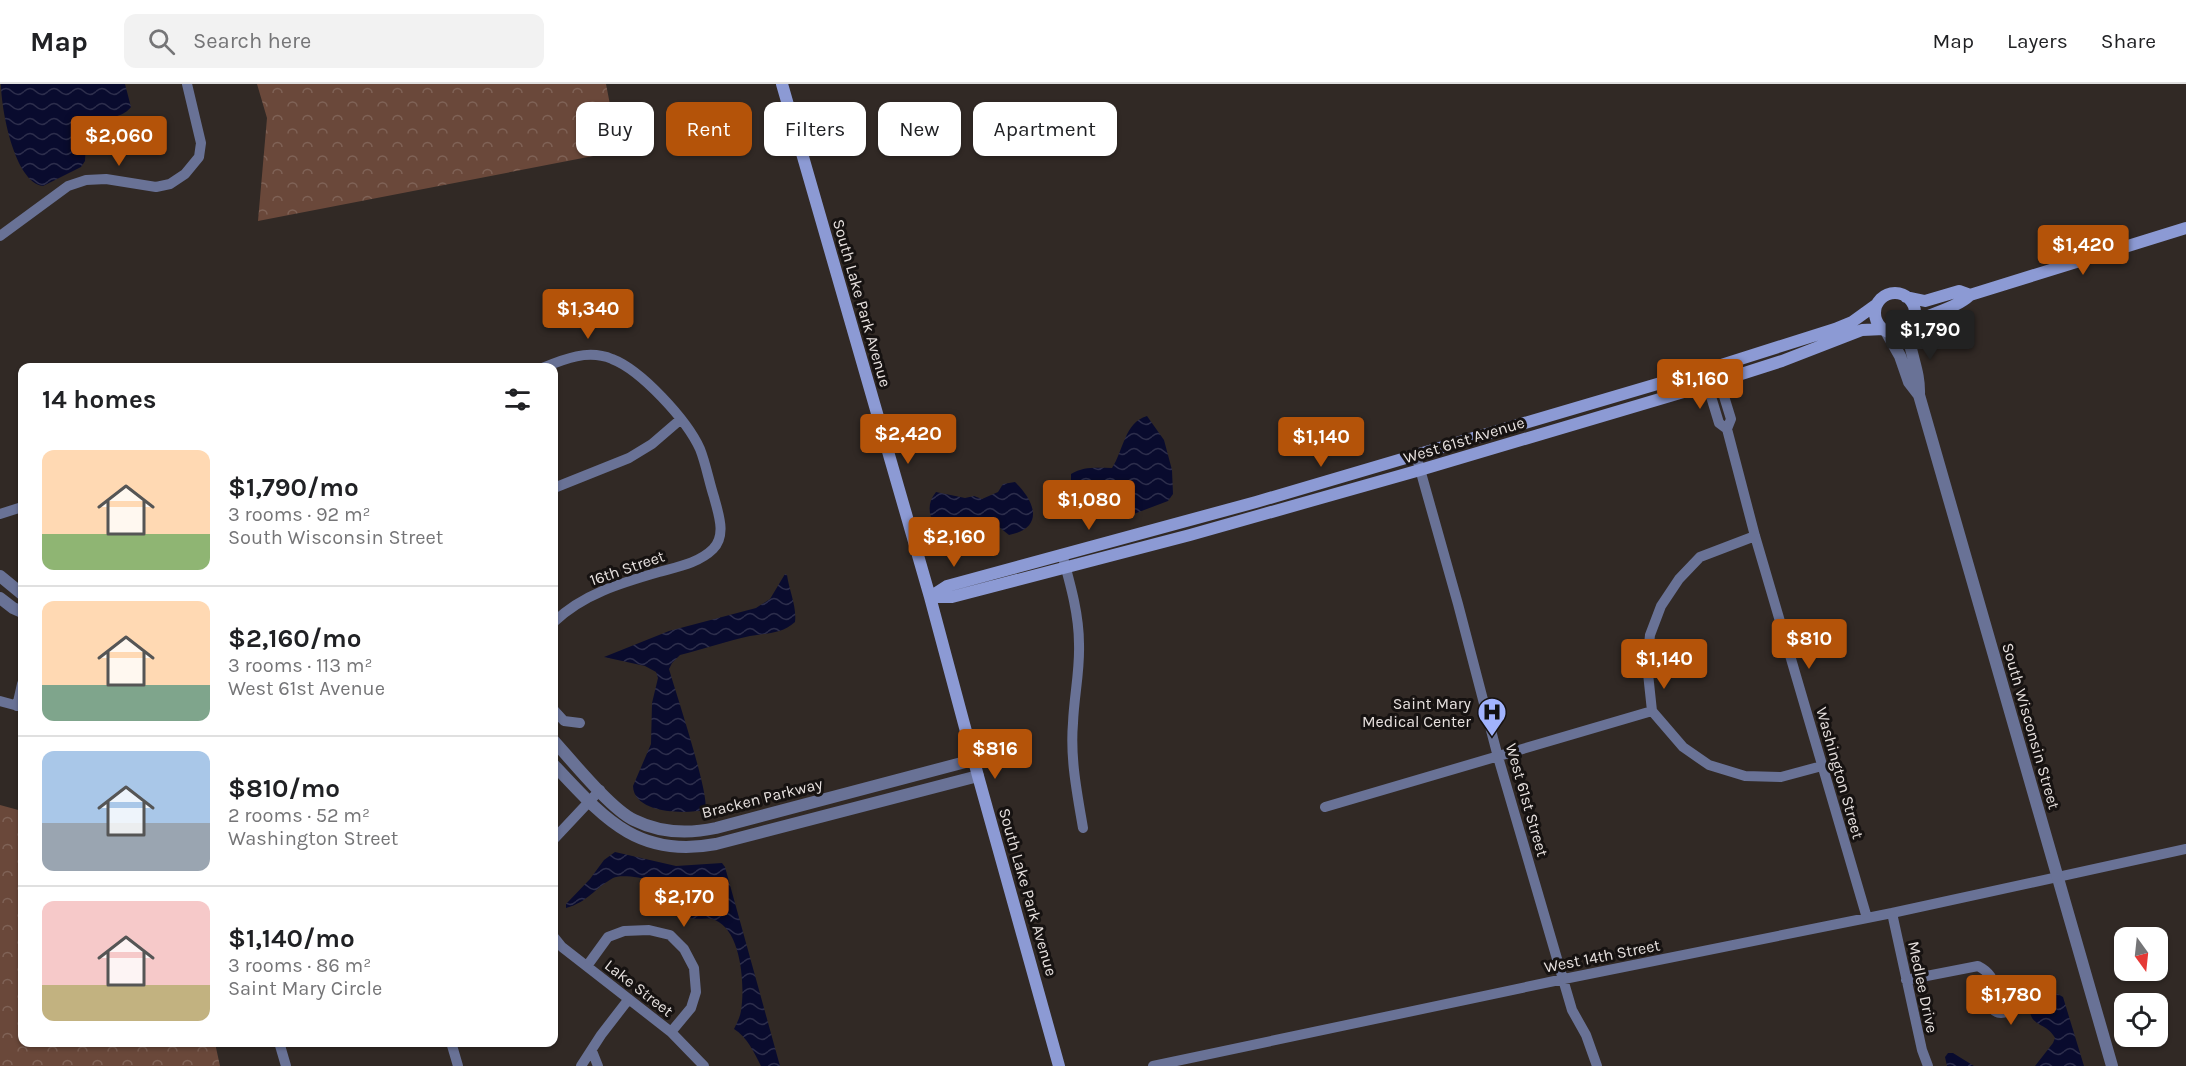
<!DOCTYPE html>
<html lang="en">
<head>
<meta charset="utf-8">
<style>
	:root { --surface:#fff; --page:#f2f2f2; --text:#202124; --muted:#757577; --line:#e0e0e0; --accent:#b45309 }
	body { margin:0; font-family:Karla,sans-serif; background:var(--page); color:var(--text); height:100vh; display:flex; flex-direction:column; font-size:22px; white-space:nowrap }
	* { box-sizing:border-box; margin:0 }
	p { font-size:20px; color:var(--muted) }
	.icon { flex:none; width:33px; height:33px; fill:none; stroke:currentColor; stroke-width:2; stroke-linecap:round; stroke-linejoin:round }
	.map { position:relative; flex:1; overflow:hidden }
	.drawer { position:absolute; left:18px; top:279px; width:540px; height:684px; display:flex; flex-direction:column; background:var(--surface); border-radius:12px; box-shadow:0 2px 4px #0004 }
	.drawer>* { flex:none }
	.banner { position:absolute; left:576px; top:18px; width:570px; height:54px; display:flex; gap:12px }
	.needle { width:39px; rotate:165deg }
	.fabs { position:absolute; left:2114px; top:843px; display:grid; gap:12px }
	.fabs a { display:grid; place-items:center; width:54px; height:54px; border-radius:12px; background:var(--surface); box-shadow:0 2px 4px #0004; font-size:30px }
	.price { position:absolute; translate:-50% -51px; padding:0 14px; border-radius:6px; background:var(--accent); color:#fff; font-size:20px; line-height:39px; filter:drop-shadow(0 2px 3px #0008) }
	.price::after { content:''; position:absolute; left:50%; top:36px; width:18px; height:14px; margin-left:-9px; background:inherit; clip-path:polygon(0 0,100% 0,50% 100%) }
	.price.selected { background:#222; color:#fff }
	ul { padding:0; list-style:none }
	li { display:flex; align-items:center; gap:18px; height:150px; padding:0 24px }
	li+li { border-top:2px solid var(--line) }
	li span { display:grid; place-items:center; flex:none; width:168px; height:120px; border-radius:12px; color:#555 }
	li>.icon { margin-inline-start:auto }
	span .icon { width:72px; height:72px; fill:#fffc; stroke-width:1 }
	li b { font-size:26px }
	h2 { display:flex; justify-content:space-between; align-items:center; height:72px; padding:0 24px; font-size:26px }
	.pill { padding:0 21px; border-radius:12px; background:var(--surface); box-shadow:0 2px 4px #0004; font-size:21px; line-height:54px }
	.pill.selected { background:var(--accent); color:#fff }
	header { display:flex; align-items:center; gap:36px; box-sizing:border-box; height:84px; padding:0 30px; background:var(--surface); border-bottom:2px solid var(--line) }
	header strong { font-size:28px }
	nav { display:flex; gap:33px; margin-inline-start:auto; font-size:21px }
	.search { width:420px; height:54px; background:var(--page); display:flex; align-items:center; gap:15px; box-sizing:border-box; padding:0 21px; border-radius:12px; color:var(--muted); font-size:22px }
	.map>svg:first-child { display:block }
	.forest { fill:url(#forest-crowns) }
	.water { fill:url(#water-waves) }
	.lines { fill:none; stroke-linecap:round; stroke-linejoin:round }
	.minor { stroke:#697296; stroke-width:10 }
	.tertiary { stroke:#697296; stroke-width:12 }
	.secondary { stroke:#8c9ad4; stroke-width:12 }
	.labels { text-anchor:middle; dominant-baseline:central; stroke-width:6; stroke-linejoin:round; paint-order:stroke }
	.street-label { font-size:16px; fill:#e7e1df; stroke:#161211 }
	.poi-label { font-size:16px; fill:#e7e1df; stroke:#161211; text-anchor:end }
</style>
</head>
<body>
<header>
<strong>Map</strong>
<div class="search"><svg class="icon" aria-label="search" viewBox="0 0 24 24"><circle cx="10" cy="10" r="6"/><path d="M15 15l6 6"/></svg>Search here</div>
<nav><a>Map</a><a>Layers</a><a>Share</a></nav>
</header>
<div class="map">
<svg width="2186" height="982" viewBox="0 0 2186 982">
	<defs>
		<pattern id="forest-crowns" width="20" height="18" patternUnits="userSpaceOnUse" patternTransform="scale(1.5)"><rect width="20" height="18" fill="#6a483a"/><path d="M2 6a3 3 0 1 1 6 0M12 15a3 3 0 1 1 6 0" fill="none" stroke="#7f6256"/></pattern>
		<pattern id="water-waves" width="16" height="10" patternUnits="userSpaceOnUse" patternTransform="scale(1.5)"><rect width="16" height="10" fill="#090b2e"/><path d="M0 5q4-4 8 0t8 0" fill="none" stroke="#2d2e4c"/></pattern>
	</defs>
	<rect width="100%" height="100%" fill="#312925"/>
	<path class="forest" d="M257,0H606L619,67L258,137L267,34Z
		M0,721L22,727V958L215,959L220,982H0Z"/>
	<path class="water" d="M1,0H125L131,23C121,36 102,33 87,38L85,77L81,83L43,102C14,98 1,24 1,0Z
		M1147,332L1164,356L1172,386L1173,410L1168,417L1131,431L1107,435L1085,429L1071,407V390C1084,382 1097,384 1112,384C1124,366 1124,339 1147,332Z
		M1015,398C1035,417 1045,444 1009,451L999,443L990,439L978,440L957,450L948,460L943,458C934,441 922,425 936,408L965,414L974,412L982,415L998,408L1003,400Z
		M785,490L787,491C789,506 797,523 795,538C782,550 767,549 750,552C727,557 703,565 680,571L672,579L669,585C675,606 711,714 705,726C685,730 634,730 633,702L651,660L652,619L658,594L656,588L645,582L604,573L669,547L756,524L770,515Z
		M615,768L676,782L722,779L725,783L780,982H761C754,968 747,953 734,945C737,939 740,933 741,927C745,903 742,847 715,836C706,832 695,838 687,832C682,824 683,813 676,807C667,798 624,788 613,794C595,804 588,818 566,824V820L590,795L604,776Z
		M2056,909L2063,913L2084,982H2035L2053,959L2055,954C2046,937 2027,944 2030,919C2038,911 2045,910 2056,909Z
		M1948,969H1953L1974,982H1947L1945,973Z"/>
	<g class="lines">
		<path class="minor" d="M0,152L68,102L86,96L106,95L156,103L170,100L185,90L199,73L201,59L187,0
			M1715,283L1731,335L1727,345L1755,452L1867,834
			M542,284C564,275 588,265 612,275C641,286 687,336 700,365C706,380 709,398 714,413C718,429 727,451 713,465C699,479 677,483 659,488C621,499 583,510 554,538
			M1703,286L1719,339L1727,345
			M1416,371L1458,520L1498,673L1572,926L1586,951L1597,982
			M554,404L629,374L652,360L681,335
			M0,430L22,423
			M1755,452L1700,473L1679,495L1661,522L1650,551L1647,580L1652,627L1683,663L1709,681L1745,692L1781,693L1822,682
			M1062,470C1070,499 1079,530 1079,560C1080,587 1074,612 1073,639C1070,674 1077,709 1083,744
			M0,617L22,623
			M17,622L22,600
			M554,626L564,637L580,639
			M1325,723L1652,627
			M554,755L600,706
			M1892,829L1922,966L1928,982
			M554,853L562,863L671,948L704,982
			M587,882L608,853L624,847L649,846L670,851L684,865L694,884L696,908L691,924L671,948
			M1906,896L1978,882C1990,888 1993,895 1997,908
			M1990 918a11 11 0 1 1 22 0a11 11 0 1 1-22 0Z
			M279,958L286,982
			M451,958L458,982
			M592,967L598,982
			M581,982L601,951L628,916
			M1153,982L1564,895L1892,829L2186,765"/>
		<path class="tertiary" d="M1908,244C1909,270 1920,285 1919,311L2112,982
			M1886,247L1900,272L1909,298L1919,311
			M0,492L22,510
			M0,514L13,524L22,528
			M554,657C572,677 611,725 634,736C660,749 688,750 716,744L973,676
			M554,681C603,733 637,775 716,760L978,692"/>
		<path class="secondary" d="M782,0L930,513L978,692L1059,982
			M1875 229a20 20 0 1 1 40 0a20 20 0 1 1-40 0Z
			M1906,213L1925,217L1959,207L1970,211
			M1911,240C1930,229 1955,225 1970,211L2186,144
			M930,513L947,502L1256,418L1715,283L1835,245L1852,238L1877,220
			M930,513H952L1190,451L1420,386L1707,301L1782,277L1862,246L1884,245"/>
	</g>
	<defs>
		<g id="hospital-pin" transform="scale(1.5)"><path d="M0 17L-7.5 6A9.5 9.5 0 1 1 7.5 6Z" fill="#a1b3fd" stroke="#161211"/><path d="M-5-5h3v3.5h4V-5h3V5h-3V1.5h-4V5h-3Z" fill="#111"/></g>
	</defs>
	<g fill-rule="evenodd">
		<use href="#hospital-pin" x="1492" y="628"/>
	</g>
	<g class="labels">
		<g class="street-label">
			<text transform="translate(862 219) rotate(74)">South Lake Park Avenue</text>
			<text transform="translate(1464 356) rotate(-17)">West 61st Avenue</text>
			<text transform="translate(627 484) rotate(-19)">16th Street</text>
			<text transform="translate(2031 642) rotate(74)">South Wisconsin Street</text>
			<text transform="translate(1840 689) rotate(74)">Washington Street</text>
			<text transform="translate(762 714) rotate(-14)">Bracken Parkway</text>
			<text transform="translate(1527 716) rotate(74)">West 61st Street</text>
			<text transform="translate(1028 808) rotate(74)">South Lake Park Avenue</text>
			<text transform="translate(1602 872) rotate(-11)">West 14th Street</text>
			<text transform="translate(1923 903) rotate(78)">Medlee Drive</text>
			<text transform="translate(639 904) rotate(38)">Lake Street</text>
		</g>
		<g class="poi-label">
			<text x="1471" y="619">Saint Mary<tspan x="1471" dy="18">Medical Center</tspan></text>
		</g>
	</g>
</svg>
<div class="fabs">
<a><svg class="needle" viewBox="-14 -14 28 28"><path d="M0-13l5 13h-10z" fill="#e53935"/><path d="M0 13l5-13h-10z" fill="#757577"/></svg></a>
<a><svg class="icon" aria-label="locate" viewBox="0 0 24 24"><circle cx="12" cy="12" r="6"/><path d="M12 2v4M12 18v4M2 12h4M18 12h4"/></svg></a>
</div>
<b class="price" style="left:119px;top:83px">$2,060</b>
<b class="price" style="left:2083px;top:192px">$1,420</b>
<b class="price" style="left:588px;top:256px">$1,340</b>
<b class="price selected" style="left:1930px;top:277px">$1,790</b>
<b class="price" style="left:1700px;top:326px">$1,160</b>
<b class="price" style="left:908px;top:381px">$2,420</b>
<b class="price" style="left:1321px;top:384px">$1,140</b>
<b class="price" style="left:1089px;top:447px">$1,080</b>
<b class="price" style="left:954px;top:484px">$2,160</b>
<b class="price" style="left:1809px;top:586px">$810</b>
<b class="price" style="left:1664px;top:606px">$1,140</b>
<b class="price" style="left:995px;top:696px">$816</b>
<b class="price" style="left:684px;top:844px">$2,170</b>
<b class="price" style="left:2011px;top:942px">$1,780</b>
<div class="banner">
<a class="pill">Buy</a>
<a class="pill selected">Rent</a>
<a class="pill">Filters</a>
<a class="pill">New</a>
<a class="pill">Apartment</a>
</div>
<section class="drawer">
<h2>14 homes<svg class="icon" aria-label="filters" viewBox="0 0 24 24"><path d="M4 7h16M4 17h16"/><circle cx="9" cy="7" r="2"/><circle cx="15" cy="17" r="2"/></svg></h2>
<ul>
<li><span style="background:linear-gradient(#ffd9b3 70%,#8fb573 0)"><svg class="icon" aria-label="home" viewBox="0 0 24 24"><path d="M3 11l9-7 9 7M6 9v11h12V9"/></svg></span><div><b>$1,790/mo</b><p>3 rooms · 92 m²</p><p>South Wisconsin Street</p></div></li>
<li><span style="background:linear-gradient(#ffd9b3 70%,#7fa58c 0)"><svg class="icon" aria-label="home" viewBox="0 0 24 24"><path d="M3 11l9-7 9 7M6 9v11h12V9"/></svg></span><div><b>$2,160/mo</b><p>3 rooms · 113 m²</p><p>West 61st Avenue</p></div></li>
<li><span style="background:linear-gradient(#a9c7e8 60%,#9aa5b1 0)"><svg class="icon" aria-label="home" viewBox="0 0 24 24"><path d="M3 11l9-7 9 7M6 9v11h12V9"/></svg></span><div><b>$810/mo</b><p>2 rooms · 52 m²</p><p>Washington Street</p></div></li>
<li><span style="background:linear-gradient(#f6c9c9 70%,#c2b280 0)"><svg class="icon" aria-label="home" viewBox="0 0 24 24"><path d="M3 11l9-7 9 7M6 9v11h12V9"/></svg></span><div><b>$1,140/mo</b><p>3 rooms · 86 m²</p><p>Saint Mary Circle</p></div></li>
</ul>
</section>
</div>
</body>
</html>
